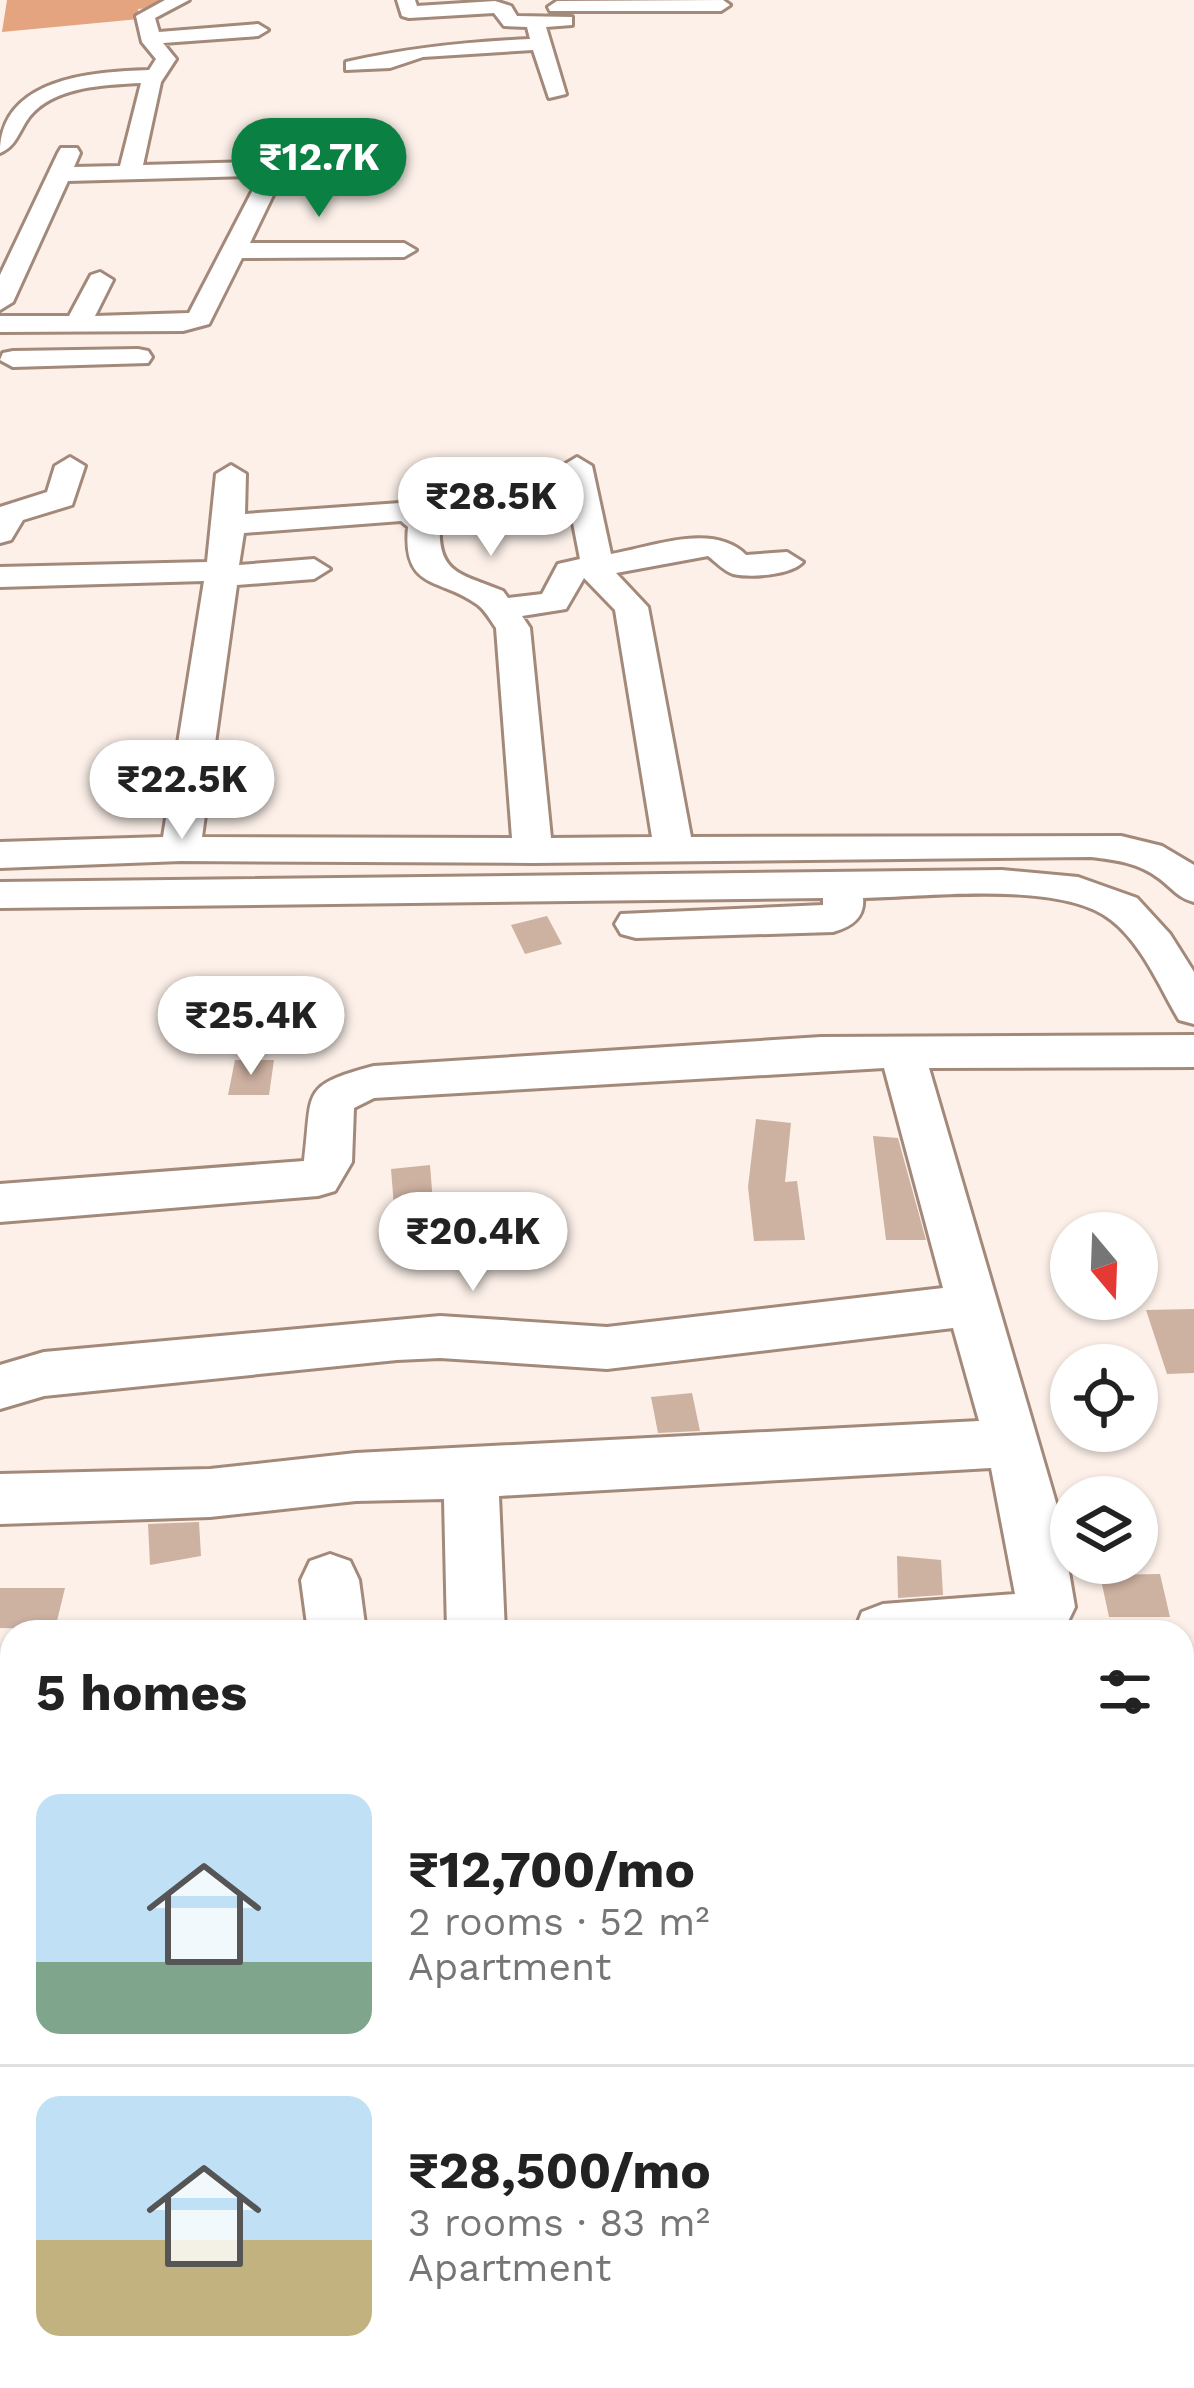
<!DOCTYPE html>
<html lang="en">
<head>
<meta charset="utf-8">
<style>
	:root { --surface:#fff; --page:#f6f6f6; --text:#222; --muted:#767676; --line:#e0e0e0; --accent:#0b8043 }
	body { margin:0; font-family:"Work Sans",sans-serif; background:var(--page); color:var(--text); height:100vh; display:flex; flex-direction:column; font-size:45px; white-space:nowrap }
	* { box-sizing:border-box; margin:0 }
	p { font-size:39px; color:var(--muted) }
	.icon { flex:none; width:66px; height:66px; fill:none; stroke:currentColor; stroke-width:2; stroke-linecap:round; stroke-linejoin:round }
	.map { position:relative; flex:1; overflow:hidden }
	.drawer { position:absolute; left:0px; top:1620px; width:1194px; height:768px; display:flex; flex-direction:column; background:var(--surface); border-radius:36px 36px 0 0; box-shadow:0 3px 9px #0004 }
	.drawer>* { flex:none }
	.needle { width:78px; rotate:161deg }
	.tools { position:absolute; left:1050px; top:1212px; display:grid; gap:24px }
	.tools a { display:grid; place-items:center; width:108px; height:108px; border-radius:50%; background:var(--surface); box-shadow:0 3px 9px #0004; font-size:60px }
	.price { position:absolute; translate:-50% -102px; padding:0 27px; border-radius:42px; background:#fff; color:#222; font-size:39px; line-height:78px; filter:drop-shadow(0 3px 6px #0008) }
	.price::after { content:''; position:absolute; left:50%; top:72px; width:36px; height:27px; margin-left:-18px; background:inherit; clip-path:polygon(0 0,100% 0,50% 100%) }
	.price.current { background:var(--accent); color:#fff }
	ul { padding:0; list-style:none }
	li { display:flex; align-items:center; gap:36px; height:300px; padding:0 36px }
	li+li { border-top:3px solid var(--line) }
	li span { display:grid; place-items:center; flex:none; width:336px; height:240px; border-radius:24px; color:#555 }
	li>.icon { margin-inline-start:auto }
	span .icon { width:144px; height:144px; fill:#fffc; stroke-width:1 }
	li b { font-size:51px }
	h2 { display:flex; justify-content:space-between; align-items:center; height:144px; padding:0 36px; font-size:51px }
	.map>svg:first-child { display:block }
	.water { fill:#e4a47f }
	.building { fill:#cdb1a1 }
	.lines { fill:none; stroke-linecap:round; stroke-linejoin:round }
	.minor-casing { stroke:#a3897a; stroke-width:6 }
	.minor { fill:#fff; fill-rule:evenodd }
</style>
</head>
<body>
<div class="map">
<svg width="1194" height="2388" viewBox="0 0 1194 2388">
	<rect width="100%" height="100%" fill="#fcf0e9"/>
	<path class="water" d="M7,0H172L170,7L138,9L139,19L2,32Z"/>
	<path class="building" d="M547,916L562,944L525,954L511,925Z
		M235,1060H274L269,1095H228Z
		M756,1119L791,1123L785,1182L797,1181L805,1240L754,1241L748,1187Z
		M873,1136L898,1138L926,1240H886Z
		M430,1165L434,1215L395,1219L391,1169Z
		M1194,1309V1373L1167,1374L1146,1310Z
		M692,1393L700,1431L658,1433L651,1397Z
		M199,1522L201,1556L150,1565L148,1524Z
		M897,1556L941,1560L943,1595L898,1598Z
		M1160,1574L1170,1617H1109L1100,1575Z
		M0,1588H65L55,1629L0,1628Z"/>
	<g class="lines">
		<g class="minor-casing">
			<path id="minor" d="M165,0H189L155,18L159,32L258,24L268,30L258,36L163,43L176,59L161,82L143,165L252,162L282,175L367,179L371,184L359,191L276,189L250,243H404L416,250L404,257L242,258L209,324L183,331L0,332V316H69L91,275L100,272L113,280L95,316L189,313L256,184L257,179L250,176L68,181L13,302L0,310V275L58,153L61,148H77L80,153L74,167L120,166L141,83C105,85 55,86 30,116C19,130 17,146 0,153C0,78 91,72 149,70L156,59L142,42L136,16Z
				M397,0H415L417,6L495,1L511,6L517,16L572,17V25L546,27L566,94L549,98L533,50L423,57L390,68L346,70V62C408,48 466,42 530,39L527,27L504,26L494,13L409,18L402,16Z
				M557,1L723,0L730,5L721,11H550L548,7Z
				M138,349L148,351L152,357L148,363L13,367L0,360L3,353L13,351Z
				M70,457L85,466L72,505L23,520L11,540L0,543V507L47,492L55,466Z
				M577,457L592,466L611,554C653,547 713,522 746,555L787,552L803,562C791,575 752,578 733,574C724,571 716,562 708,556L616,573L648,607L691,837L1121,836L1162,846L1194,865V902C1178,898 1173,889 1160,879C1139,863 1117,860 1091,857L533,863L181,861L0,868V842L163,837L204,581L0,587V567L207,562L216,474L231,465L246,474L245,514L400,503L421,506L440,525C437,575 463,574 503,591L508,598L542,594L558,564L580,559L562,466ZM401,521L408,527C402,592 442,577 478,605C485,610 491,621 496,628L512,838L202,837L237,585L314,579L330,569L314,559L239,565L244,533ZM584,578L615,610L652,837L551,838L530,628L522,616L566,609Z
				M1002,870L1078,877L1137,898L1170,934L1194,972V1024L1179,1020C1159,986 1142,944 1111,920C1062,880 926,897 863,898C865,918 851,927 833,932L636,938L621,934L615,924L621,914L823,905V898L0,908V882Z
				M1194,1035V1067L929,1068L1059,1513L1075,1607L1063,1632H854L862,1612L883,1604L1015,1594L991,1468L499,1496L505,1632H447L444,1499L356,1501L210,1517L0,1524V1474L210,1469L356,1453L979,1421L953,1328L607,1369L440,1358L397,1360L44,1396L0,1409V1365L44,1352L440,1316L607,1327L943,1288L884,1068L374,1098L354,1108L352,1162L335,1191L318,1196L0,1222V1184L304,1161C313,1091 299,1086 374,1066L821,1037Z
				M330,1554L350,1561L359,1580L366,1632H308L301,1580L310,1561Z
				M0,1841H12V1905H0Z
				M1182,2190L1194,2195V2269L1182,2264Z
				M590,2376H668V2388H590Z"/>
		</g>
		<use href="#minor" class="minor"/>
	</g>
</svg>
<div class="tools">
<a><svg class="needle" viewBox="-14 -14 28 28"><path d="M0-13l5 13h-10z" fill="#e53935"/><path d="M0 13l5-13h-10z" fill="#767676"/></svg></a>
<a><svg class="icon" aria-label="locate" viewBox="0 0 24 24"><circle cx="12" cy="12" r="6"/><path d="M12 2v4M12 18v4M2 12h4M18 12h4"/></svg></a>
<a><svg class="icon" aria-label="layers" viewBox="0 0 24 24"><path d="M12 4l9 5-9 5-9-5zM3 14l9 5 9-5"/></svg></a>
</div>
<b class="price current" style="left:319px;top:220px">₹12.7K</b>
<b class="price" style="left:491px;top:559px">₹28.5K</b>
<b class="price" style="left:182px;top:842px">₹22.5K</b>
<b class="price" style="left:251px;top:1078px">₹25.4K</b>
<b class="price" style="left:473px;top:1294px">₹20.4K</b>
<section class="drawer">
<h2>5 homes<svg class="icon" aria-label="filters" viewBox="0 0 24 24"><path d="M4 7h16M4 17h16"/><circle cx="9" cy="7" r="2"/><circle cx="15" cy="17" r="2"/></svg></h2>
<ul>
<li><span style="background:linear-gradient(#bfe0f5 70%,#7fa58c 0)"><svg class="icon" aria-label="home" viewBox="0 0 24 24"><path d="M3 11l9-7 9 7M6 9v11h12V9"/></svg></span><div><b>₹12,700/mo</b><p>2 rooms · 52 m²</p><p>Apartment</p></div></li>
<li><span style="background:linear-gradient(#bfe0f5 60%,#c2b280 0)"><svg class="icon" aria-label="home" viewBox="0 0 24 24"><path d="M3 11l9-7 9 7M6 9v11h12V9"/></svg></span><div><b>₹28,500/mo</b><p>3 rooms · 83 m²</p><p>Apartment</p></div></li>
</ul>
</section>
</div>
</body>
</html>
